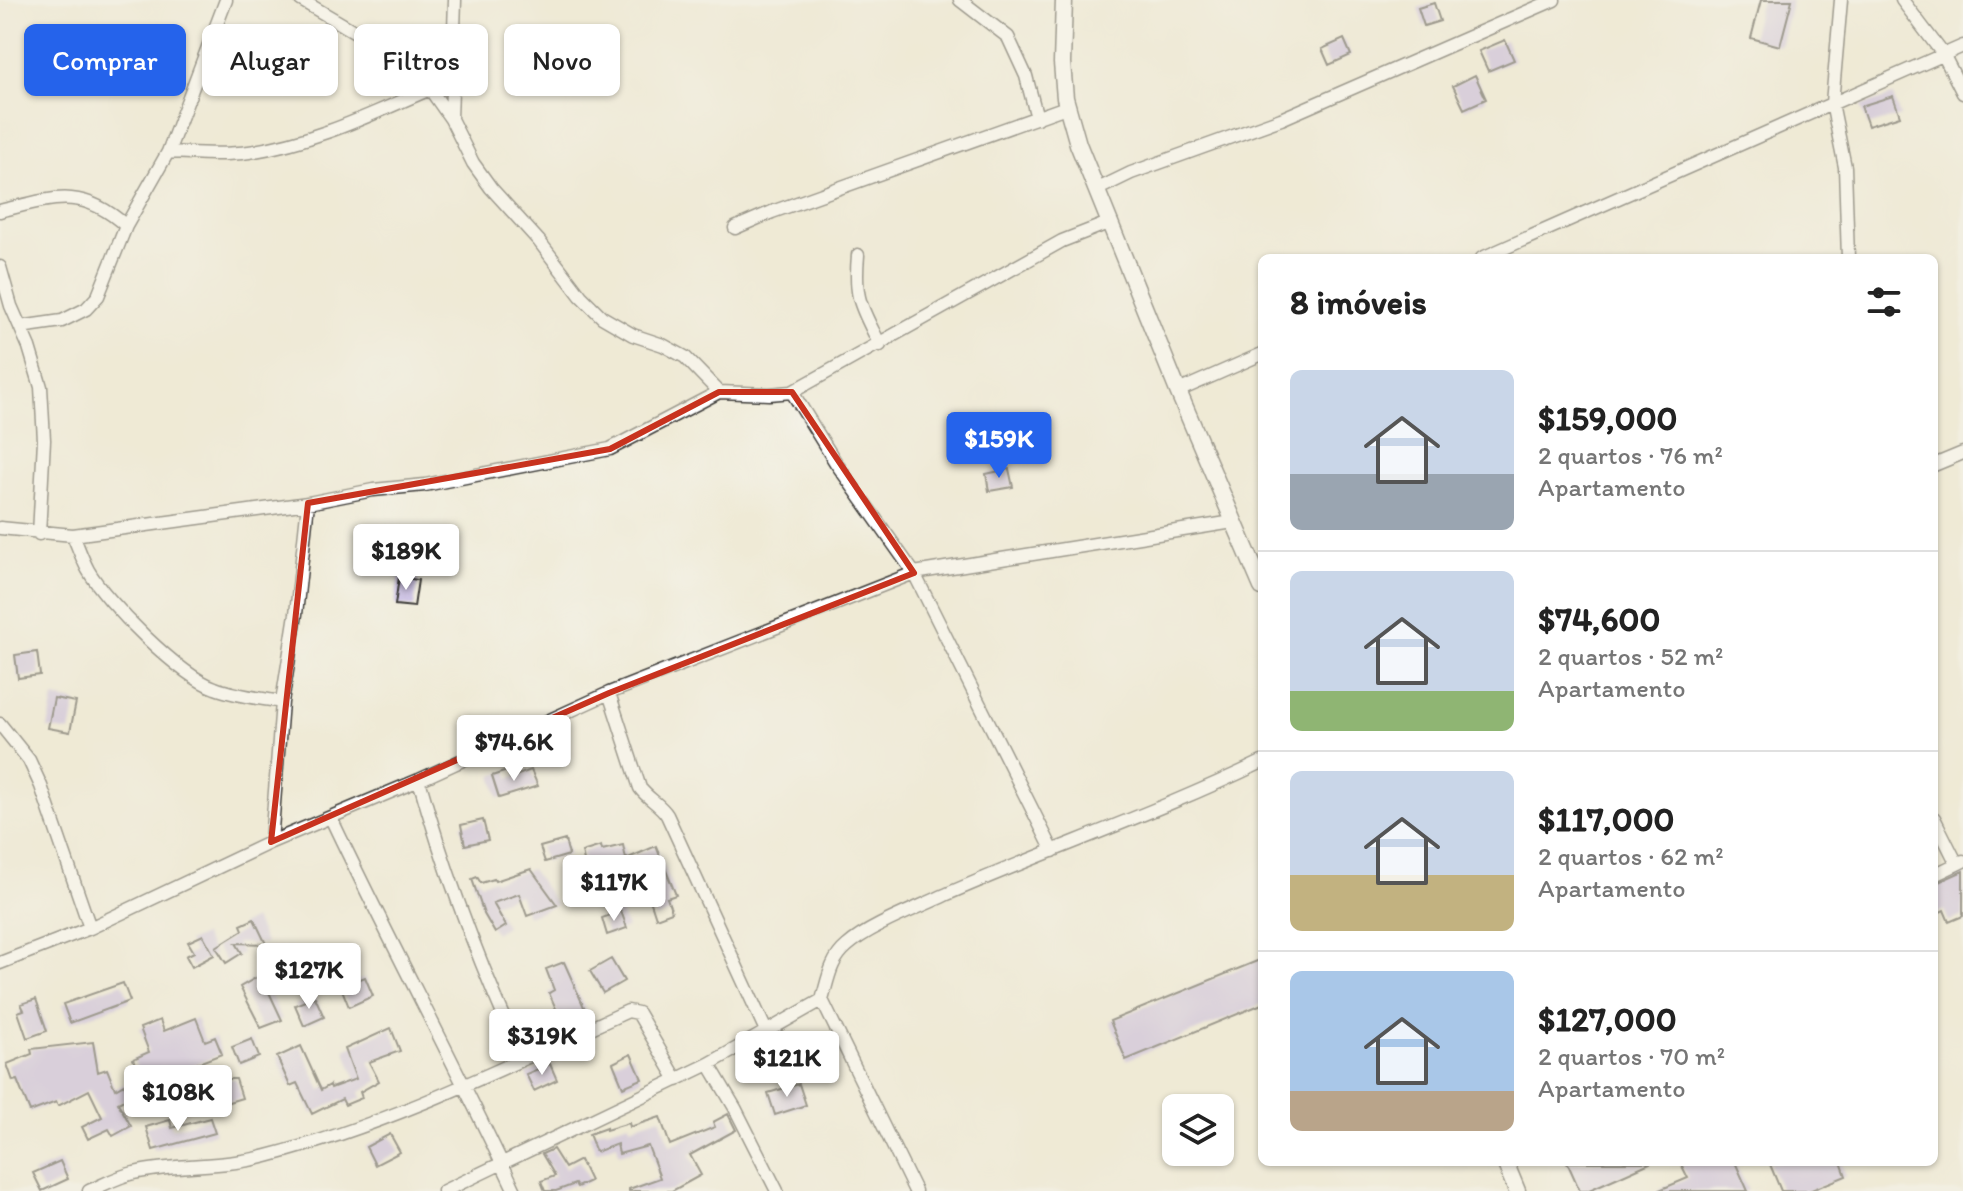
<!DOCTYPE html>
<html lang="pt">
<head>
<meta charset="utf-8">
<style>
	:root { --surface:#fff; --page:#f6f6f6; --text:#222; --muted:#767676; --line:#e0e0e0; --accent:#2563eb }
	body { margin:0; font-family:Itim,sans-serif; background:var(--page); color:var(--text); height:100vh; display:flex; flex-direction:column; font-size:30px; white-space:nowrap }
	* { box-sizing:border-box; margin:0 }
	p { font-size:26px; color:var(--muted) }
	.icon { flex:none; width:44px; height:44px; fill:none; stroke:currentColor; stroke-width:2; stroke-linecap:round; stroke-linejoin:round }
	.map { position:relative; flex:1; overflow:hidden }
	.details { position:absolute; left:1258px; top:254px; width:680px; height:912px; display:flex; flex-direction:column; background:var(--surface); border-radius:12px; box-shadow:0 2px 6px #0004 }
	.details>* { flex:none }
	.banner { position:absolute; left:24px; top:24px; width:760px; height:72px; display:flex; gap:16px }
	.buttons { position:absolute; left:1162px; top:1094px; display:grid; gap:16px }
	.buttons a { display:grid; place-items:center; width:72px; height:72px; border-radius:12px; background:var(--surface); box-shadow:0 2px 6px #0004; font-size:40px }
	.price { position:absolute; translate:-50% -68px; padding:0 18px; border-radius:8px; background:#fff; color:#222; font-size:26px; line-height:52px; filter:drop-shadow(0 2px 4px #0008) }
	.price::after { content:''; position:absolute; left:50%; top:48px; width:24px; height:18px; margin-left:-12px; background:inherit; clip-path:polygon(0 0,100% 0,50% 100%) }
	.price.current { background:var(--accent); color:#fff }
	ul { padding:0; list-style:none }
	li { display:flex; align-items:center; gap:24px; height:200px; padding:0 32px }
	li+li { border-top:2px solid var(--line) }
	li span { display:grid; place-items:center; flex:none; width:224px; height:160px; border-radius:12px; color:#555 }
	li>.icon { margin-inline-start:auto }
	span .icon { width:96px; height:96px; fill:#fffc; stroke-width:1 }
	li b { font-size:34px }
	h2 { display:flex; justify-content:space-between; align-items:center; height:96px; padding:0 32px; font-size:34px }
	.tag { padding:0 28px; border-radius:12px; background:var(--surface); box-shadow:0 2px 6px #0004; font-size:28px; line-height:72px }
	.tag.current { background:var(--accent); color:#fff }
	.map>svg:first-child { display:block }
	.building { fill:#bfb0e0 }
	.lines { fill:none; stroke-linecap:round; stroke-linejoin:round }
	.minor-casing { stroke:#3c3b38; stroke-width:15 }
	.tertiary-casing { stroke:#3c3b38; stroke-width:19 }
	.minor { stroke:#fff; stroke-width:12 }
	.tertiary { stroke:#fff; stroke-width:16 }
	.marked { fill:none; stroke:#c8321e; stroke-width:6; stroke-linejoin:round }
</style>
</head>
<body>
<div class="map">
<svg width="1963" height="1191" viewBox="0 0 1963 1191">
	<rect width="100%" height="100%" fill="#f6f6f2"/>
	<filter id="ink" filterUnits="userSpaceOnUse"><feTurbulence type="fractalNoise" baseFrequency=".0125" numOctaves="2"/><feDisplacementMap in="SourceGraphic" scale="16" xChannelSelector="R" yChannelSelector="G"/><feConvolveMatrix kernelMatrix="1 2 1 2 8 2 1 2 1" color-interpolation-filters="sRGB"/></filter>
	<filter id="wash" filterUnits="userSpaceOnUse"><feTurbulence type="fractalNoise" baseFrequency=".006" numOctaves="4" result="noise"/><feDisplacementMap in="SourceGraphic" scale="32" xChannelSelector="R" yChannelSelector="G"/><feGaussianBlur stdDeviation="1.8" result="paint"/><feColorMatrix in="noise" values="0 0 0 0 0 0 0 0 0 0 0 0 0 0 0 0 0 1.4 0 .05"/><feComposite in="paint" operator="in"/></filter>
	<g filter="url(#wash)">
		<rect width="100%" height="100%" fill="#efead6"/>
		<g id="blocks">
			<path class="building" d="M1761,0H1792L1780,46L1751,38Z
				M1434,3L1440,21L1424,26L1418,8Z
				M1344,39L1351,55L1329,65L1322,49Z
				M1505,40L1514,60L1488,71L1479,51Z
				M1475,75L1486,99L1464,109L1453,86Z
				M1893,96L1900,116L1868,126L1861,106Z
				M1009,469L1013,487L989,491L986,474Z
				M399,577L418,580L414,607L395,605Z
				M37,652L40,675L18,678L15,655Z
				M54,698L76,702L70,732L48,728Z
				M531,770L538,786L499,798L492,776L507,771L510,778Z
				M483,820L488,840L465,845L461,825Z
				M565,840L569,855L545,862L540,847Z
				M623,845L626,859L656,846L676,895L667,898L672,912L656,918L642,875L604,890L594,864L585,866L582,852L601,846L602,850Z
				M531,869L557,905L527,916L519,894L493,903L506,926L495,933L484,914L472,879L477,877L481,883L494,879L495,881Z
				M1963,871V916L1949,922L1944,910L1934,915V884Z
				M621,911L627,928L607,935L602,918Z
				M254,919L266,944L236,943L242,953L226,963L216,947L243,930L241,925Z
				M203,935L214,955L192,967L186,956L194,952L188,942Z
				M611,959L624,981L603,993L590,971Z
				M1262,959V1004L1126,1060L1110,1021Z
				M564,962L588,1016L564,1027L549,993L554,990L546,969Z
				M261,975L282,1020L261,1028L240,987Z
				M365,977L373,996L349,1007L341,987Z
				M123,983L130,1001L70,1023L63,1004Z
				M315,997L324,1017L304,1026L295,1005Z
				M36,999L47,1031L27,1038L18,1012L24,1010L21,1004Z
				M196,1018L205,1041L215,1037L222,1054L167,1075L163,1067L140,1076L133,1059L149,1052L140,1028L160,1020L164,1031Z
				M391,1028L400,1051L369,1062L379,1081L360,1092L362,1098L345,1105L342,1099L312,1114L297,1083L290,1086L277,1057L301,1046L321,1090L330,1085L331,1088L356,1079L345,1049Z
				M252,1039L259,1057L239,1065L232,1047Z
				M93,1042L98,1072L107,1069L115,1089L124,1084L130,1097L118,1103L131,1126L113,1136L109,1129L88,1139L82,1127L102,1117L89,1090L58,1106L56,1102L30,1112L17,1080L13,1081L7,1064L32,1054L31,1049Z
				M631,1054L642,1079L623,1087L613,1063Z
				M550,1064L557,1080L534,1091L526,1074Z
				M169,1079H236L242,1098L222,1104L216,1082L176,1097Z
				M799,1084L806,1105L775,1115L768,1093Z
				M728,1114L736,1130L690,1155L701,1175L672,1191H629V1189L660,1178L648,1146L619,1154L617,1144L596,1152L589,1134L606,1128V1130L629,1123L630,1127L660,1117L670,1145L715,1127L713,1122Z
				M210,1118L215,1133L153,1150L146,1127L170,1120L172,1128Z
				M390,1134L400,1152L375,1165L366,1147Z
				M553,1149L565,1168L580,1160L590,1181L577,1187L575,1184L556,1191H545L541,1181L555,1176L542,1154Z
				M60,1161L68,1179L42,1191L33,1173Z
				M1567,1162H1652L1587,1191H1580Z
				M1680,1162H1735L1748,1191H1657L1688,1178Z
				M1769,1162H1841L1846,1176L1809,1191H1781Z"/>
		</g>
	</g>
	<g filter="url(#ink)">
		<use href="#blocks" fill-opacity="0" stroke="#3c3b38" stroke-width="2"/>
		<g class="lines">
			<g class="minor-casing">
				<path id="minor" d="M301,0L398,57L430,89L451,119L473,163L491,188L539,241L581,296L602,317L633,335L663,345L685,357L719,392
					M960,0L1008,37L1026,76L1037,118
					M1841,0L1832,103L1845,167L1848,258
					M1902,0L1943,54L1963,93
					M451,119L455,0
					M168,152C194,153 222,156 249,152C318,141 367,116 430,89
					M1096,190L1131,173L1281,119L1554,0
					M0,211C53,198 82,186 126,226
					M735,228L772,212L1066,107
					M858,255C854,300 861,306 880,345
					M1482,258L1963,46
					M0,267L11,306L29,347L41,387L44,440L39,534
					M20,327L62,321L86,309L98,296L126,226L168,152L226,0
					M1178,391L1262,354
					M792,392L1062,241L1108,223
					M1934,465L1963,453
					M0,528L73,535L308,503L373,490L425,485L610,449L719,392L769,394L792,392L836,463L914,573L1053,851
					M73,535C78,547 82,559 88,570C106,602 180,676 215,688C236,696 260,698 282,702
					M609,693L640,788C648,799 660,804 667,815L767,1033
					M0,724L29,760L41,786L90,928
					M419,780C446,876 481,968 523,1059
					M331,818C390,943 456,1065 515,1191
					M1934,818L1957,864
					M271,842L282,702L296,614L308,503
					M1934,875L1963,861
					M0,963L90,928L271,842L419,780L609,693L914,573L1233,522
					M822,1000L915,1191
					M709,1064L735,1108L777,1191
					M89,1191C103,1185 119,1176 134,1173C178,1163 223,1168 267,1156C392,1124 511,1064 628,1011L638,1013L677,1080
					M444,1191L709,1064L822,1000C828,980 830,960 847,946C869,926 918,908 945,895C1050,849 1159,812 1262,762"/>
			</g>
			<g class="tertiary-casing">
				<path id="tertiary" d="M1064,0L1062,63L1065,98L1078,144L1178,391L1262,587
					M1505,1162L1517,1191"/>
			</g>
			<use href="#minor" class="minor"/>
			<use href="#tertiary" class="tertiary"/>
		</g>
	</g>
	<path d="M0 0H1963V1191H0ZM719,392H792L914,573L609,693L271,842L308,503L610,449Z" fill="#efead6" fill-opacity=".55" fill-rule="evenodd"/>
	<path class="marked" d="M719,392H792L914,573L609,693L271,842L308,503L610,449Z"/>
</svg>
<div class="buttons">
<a><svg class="icon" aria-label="layers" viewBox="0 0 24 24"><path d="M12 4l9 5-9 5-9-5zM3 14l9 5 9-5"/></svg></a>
</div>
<b class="price current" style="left:999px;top:480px">$159K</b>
<b class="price" style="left:406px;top:592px">$189K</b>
<b class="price" style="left:514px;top:783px">$74.6K</b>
<b class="price" style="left:614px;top:923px">$117K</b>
<b class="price" style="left:309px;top:1011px">$127K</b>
<b class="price" style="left:542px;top:1077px">$319K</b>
<b class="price" style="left:787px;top:1099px">$121K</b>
<b class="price" style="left:178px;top:1133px">$108K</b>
<div class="banner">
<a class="tag current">Comprar</a>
<a class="tag">Alugar</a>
<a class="tag">Filtros</a>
<a class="tag">Novo</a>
</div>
<section class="details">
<h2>8 imóveis<svg class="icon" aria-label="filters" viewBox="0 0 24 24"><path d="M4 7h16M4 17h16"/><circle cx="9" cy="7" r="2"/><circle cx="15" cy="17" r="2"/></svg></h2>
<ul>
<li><span style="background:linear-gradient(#c9d6e8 65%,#9aa5b1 0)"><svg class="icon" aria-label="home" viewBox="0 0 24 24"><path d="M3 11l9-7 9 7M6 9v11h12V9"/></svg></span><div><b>$159,000</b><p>2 quartos · 76 m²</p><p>Apartamento</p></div></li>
<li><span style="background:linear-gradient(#c9d6e8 75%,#8fb573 0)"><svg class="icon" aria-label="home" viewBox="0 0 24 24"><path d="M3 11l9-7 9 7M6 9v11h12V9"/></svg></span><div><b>$74,600</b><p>2 quartos · 52 m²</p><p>Apartamento</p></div></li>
<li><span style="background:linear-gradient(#c9d6e8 65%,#c2b280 0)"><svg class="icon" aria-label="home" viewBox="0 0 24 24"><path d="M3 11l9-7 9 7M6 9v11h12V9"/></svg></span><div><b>$117,000</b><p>2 quartos · 62 m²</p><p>Apartamento</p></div></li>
<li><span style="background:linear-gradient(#a9c7e8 75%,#b9a48a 0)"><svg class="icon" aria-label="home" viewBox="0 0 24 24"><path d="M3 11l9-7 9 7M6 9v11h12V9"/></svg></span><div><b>$127,000</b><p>2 quartos · 70 m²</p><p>Apartamento</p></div></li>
</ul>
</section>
</div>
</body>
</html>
